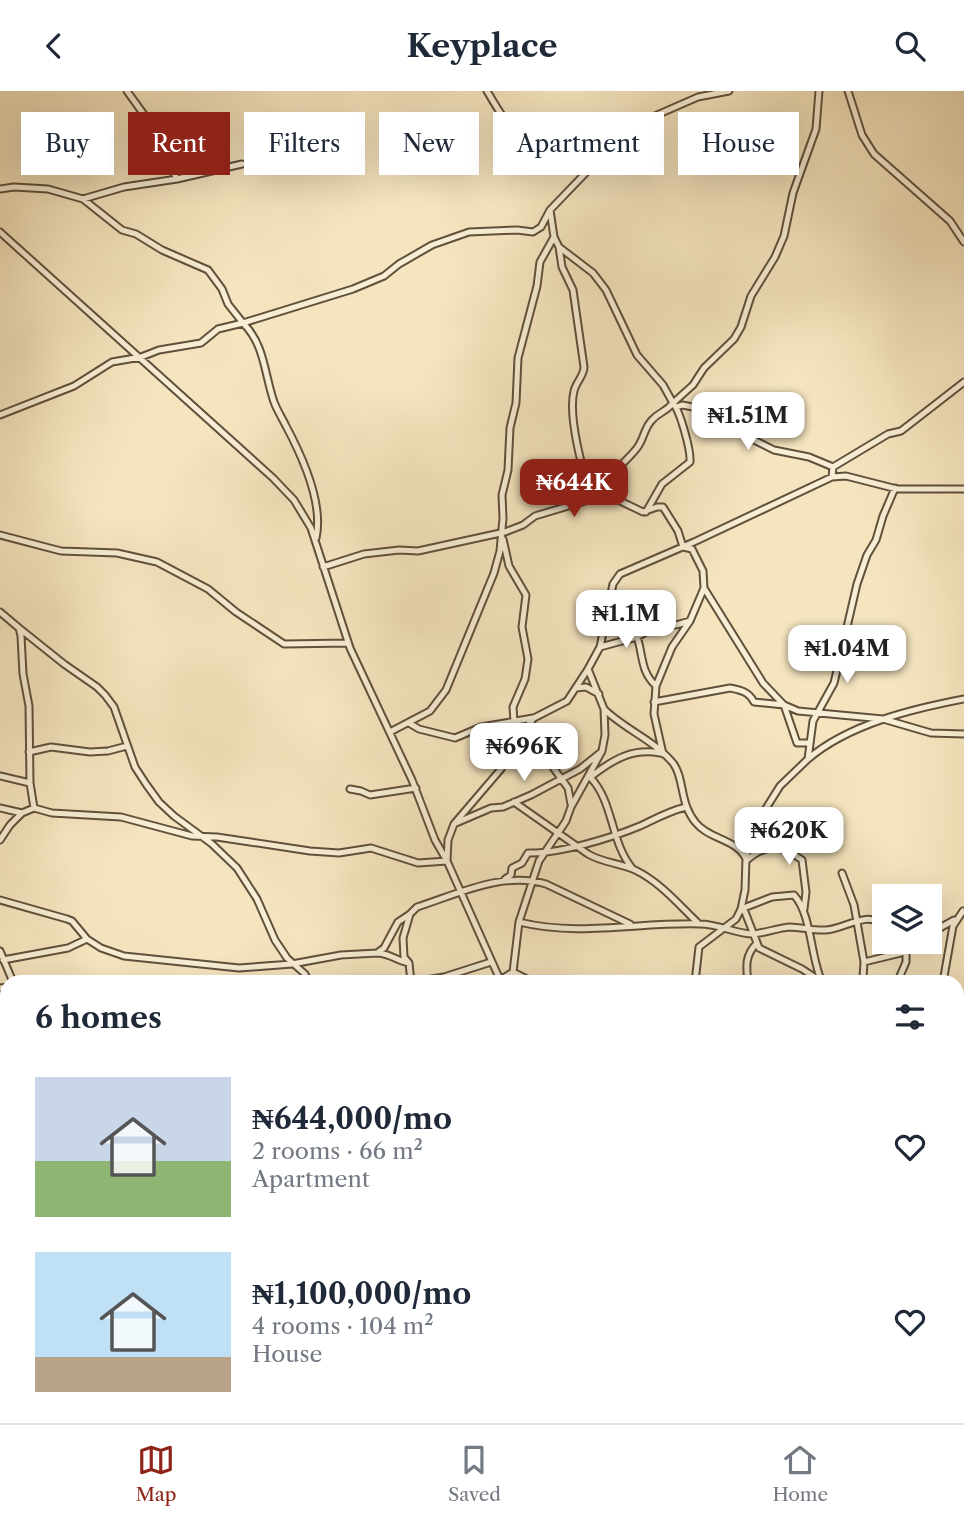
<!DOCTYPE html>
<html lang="en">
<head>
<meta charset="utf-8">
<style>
	:root { --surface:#fff; --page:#f6f6f7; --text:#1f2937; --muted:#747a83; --line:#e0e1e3; --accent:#8f2418 }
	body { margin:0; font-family:"Libre Caslon Text",serif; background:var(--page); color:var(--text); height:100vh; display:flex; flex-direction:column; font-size:26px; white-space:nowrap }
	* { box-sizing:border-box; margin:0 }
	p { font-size:23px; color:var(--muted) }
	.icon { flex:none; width:38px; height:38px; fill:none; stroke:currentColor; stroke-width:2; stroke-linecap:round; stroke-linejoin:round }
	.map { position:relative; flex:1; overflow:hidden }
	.side { position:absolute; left:0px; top:884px; width:964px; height:450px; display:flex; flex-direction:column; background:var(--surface); border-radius:21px 21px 0 0; box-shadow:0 7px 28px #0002 }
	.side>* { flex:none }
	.guide { position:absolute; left:21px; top:21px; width:922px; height:63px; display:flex; gap:14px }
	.tools { position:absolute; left:872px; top:793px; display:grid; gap:14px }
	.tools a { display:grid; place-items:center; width:70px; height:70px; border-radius:0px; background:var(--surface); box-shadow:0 7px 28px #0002; font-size:35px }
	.price { position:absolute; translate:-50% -60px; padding:0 16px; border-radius:14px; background:#fff; color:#222; font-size:23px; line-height:46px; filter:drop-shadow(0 2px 4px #0008) }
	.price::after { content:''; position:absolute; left:50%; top:42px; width:21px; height:16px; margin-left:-10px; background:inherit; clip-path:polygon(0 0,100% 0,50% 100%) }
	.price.selected { background:var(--accent); color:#fff }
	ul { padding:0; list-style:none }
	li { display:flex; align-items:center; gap:21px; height:175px; padding:0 35px }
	li span { display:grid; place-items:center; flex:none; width:196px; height:140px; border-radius:0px; color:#555 }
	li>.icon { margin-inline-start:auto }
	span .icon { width:84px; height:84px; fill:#fffc; stroke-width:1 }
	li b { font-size:30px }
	h2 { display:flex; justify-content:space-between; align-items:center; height:84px; padding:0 35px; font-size:30px }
	.tag { padding:0 24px; border-radius:0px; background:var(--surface); box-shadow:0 7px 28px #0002; font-size:24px; line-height:63px }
	.tag.selected { background:var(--accent); color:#fff }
	header { display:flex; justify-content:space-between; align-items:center; height:91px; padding:0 35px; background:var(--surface); font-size:32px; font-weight:700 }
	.tabs { display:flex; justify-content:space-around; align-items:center; height:98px; border-top:2px solid var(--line); background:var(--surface); font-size:19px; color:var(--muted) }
	.tabs a { display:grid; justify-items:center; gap:4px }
	.tabs .selected { color:var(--accent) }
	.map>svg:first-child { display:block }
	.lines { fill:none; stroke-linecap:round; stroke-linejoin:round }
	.minor-casing { stroke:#60503c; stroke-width:9 }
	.minor { stroke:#f8eed5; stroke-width:5 }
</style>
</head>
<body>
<header><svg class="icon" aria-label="back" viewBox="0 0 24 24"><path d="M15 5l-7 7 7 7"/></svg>Keyplace<svg class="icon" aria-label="search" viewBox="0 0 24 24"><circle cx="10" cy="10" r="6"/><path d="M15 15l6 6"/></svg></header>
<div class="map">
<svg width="964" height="1332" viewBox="0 0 964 1332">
	<rect width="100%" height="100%" fill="#f5e5bf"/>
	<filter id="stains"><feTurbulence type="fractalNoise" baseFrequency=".00286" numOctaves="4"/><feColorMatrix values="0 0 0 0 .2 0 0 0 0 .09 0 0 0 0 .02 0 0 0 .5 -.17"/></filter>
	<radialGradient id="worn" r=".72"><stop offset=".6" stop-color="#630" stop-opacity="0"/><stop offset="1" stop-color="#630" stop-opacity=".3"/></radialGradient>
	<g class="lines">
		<g class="minor-casing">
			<path id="minor" d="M487,0C494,12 508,37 519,44C546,60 609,41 638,35
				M848,0L862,44L874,63L950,130L964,151
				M177,88L242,73
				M0,98L14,96L48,98L83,108L122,139L136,143L162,159L208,179L222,198L228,213L243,232L218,238L201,252L159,259L141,266L112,271L74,295L0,324
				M83,108L124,96L177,88L145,25L127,0
				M0,141L273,387L294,409L311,437L350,557L412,689L435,749L447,770L501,891
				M559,156L562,176L573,199L584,276C584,285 576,291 574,300C568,324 582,386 595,407
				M677,316L682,314L693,316L735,336L750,347L774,359L809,366L833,376L832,386
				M833,376L888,343L901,340L964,291
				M595,407C605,385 623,375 637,357C644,348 644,337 652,329C659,321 666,321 673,312L663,294L637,264L606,199L593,182L559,156L554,146L550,119L600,67L650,27L698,6L729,0
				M646,421L662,393L690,371C691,359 680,320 673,312L693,294L704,277L734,248L741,236L751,205L775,166L784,145L793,102L816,38L819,0
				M0,444L61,460L117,462L157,471L208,498L236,521L284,553L348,552
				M316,447C324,412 302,365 286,335C282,327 277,319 274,311C264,282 265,254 243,232L353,198L384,185L399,173L432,154L469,141L517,139L533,141L541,136L550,119
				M503,448L509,475L526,504L522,536L528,568L525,588L513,616L514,631
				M323,476L364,463L399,459L418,460L505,441L523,434L535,425L595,407L618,409L643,421L657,416H663L678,440L683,456L692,458L703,480L704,497L690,530L672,556L656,595L654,623L663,663
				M704,497L763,592L784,614L797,652H809
				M611,507C621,519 633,535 638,549C643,566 641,581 656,595
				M0,521L19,537L21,545L23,583L29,615L30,692L34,717
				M19,537L64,573L97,596L105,604L114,616L135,676L146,693L159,711L174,725L212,753L237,777L257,808L275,849L287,867L305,883L309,891
				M600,556L637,546L662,532L676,534L690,530
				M576,597L586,596L599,603
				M654,611L730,597C741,599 749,601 754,611L784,614L798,620L883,628L931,642L964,643
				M604,618C624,638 654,649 673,672C685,688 679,712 696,732C709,748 735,748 745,766
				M409,632L419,638L455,647L481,636L533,627
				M390,641L430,620L446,599L494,482L500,460L503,427L502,404L508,379L510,337L516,312L518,267L537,195L540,171L554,146
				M517,647L527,651L547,668
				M512,657L520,673L538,672L547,668L568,697L571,713
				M29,661L51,656L90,661L108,660L127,655
				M808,668C849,633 912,618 964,608
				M593,684C614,668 633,657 660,662
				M0,685L30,692
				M590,686C614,711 610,750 632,777
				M350,698L361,700L370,704L416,697
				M514,711L588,763C603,772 620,772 635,779C660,791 678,813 698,832
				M0,717L22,722
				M456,732L491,717L503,716L531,704L580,678L600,662
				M0,749L10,734L22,722L34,717L52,722L121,726L192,745L217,746L310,760L339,762L371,757L418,772L447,770L448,749L454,733L501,678L517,647L534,627L567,610L588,578L600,556L613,493L620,483L694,451L832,386L846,385L897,398H964
				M746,770C765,752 782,754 802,769L806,801L804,818
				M842,782L854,814L864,871
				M505,788L511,784L512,777L522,772L528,762C559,763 611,747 640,735C655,728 669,720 686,716
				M0,809L67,828L72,830L87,848L101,857L124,865L239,877L292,873L341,864L377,862L384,857L398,831L410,823
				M741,818L772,806L794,804C812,824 810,865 822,891
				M741,818L745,821L759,857L802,878L822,891
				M519,831C580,846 639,831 700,833C718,833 738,843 752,843C761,843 778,837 789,836C802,836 814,840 826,839C845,838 873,816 884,838
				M929,843L954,829
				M0,860L13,891
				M377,862C389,862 397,870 409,872
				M3,869L68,857L87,848
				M513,881L533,891
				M900,885L906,871V860
				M500,889L513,881L519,831L539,770L566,730L571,716L602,660L605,644L604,618L588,578
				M411,891L409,872L404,866L403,847L410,823L417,816C458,803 503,780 546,793L630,833
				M413,891L444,886L491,871
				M695,891L699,856L736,828L741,818L745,799L746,767L750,743L780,695L808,668L813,630L834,592L857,493L867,464L876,449L883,425L895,397
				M748,891C746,875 745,864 757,852
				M858,891L863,887L864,871L901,862L919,850
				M943,891L953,835L963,820
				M0,897L7,896
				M957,942L964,944
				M957,962L964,961
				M0,991L7,984
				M0,1135L7,1141
				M957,1164L964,1167
				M306,1326L313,1332
				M438,1326L442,1332
				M606,1326L609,1332
				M715,1326L718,1332
				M772,1326L781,1332
				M879,1326L880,1332
				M2,1332V1285L7,1271
				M359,1332L365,1326
				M542,1332L544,1326
				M614,1332L620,1326
				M751,1332L752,1326"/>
		</g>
		<use href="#minor" class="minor"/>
	</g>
	<rect width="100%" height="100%" filter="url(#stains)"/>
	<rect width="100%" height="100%" fill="url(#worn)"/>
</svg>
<div class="tools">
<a><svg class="icon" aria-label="layers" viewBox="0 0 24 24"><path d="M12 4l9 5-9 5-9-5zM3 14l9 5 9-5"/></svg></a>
</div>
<b class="price" style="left:748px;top:361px">₦1.51M</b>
<b class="price selected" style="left:574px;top:428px">₦644K</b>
<b class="price" style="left:626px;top:559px">₦1.1M</b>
<b class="price" style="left:847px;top:594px">₦1.04M</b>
<b class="price" style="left:524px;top:692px">₦696K</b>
<b class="price" style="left:789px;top:776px">₦620K</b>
<div class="guide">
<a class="tag">Buy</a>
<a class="tag selected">Rent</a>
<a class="tag">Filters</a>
<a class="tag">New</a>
<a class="tag">Apartment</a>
<a class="tag">House</a>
</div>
<section class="side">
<h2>6 homes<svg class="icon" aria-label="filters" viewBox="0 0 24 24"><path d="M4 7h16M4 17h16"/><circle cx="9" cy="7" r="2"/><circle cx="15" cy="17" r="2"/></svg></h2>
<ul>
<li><span style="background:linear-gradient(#c9d6e8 60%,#8fb573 0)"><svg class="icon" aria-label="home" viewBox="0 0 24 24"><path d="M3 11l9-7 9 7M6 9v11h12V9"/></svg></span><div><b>₦644,000/mo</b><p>2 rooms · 66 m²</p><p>Apartment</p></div><svg class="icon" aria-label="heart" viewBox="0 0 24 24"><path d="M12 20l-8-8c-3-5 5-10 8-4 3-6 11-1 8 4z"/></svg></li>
<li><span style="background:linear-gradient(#bfe0f5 75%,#b9a48a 0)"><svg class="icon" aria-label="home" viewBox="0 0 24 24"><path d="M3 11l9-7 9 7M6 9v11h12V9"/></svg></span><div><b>₦1,100,000/mo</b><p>4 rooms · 104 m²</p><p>House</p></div><svg class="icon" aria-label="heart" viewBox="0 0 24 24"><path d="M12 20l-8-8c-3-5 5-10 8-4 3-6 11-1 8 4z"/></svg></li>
</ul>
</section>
</div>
<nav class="tabs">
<a class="selected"><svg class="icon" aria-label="map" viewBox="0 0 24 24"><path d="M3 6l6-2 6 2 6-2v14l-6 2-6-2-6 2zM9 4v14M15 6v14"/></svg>Map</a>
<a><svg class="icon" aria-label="saved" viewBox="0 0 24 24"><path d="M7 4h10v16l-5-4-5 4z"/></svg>Saved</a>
<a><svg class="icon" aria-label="home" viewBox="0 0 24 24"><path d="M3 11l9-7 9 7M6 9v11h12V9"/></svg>Home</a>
</nav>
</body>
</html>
